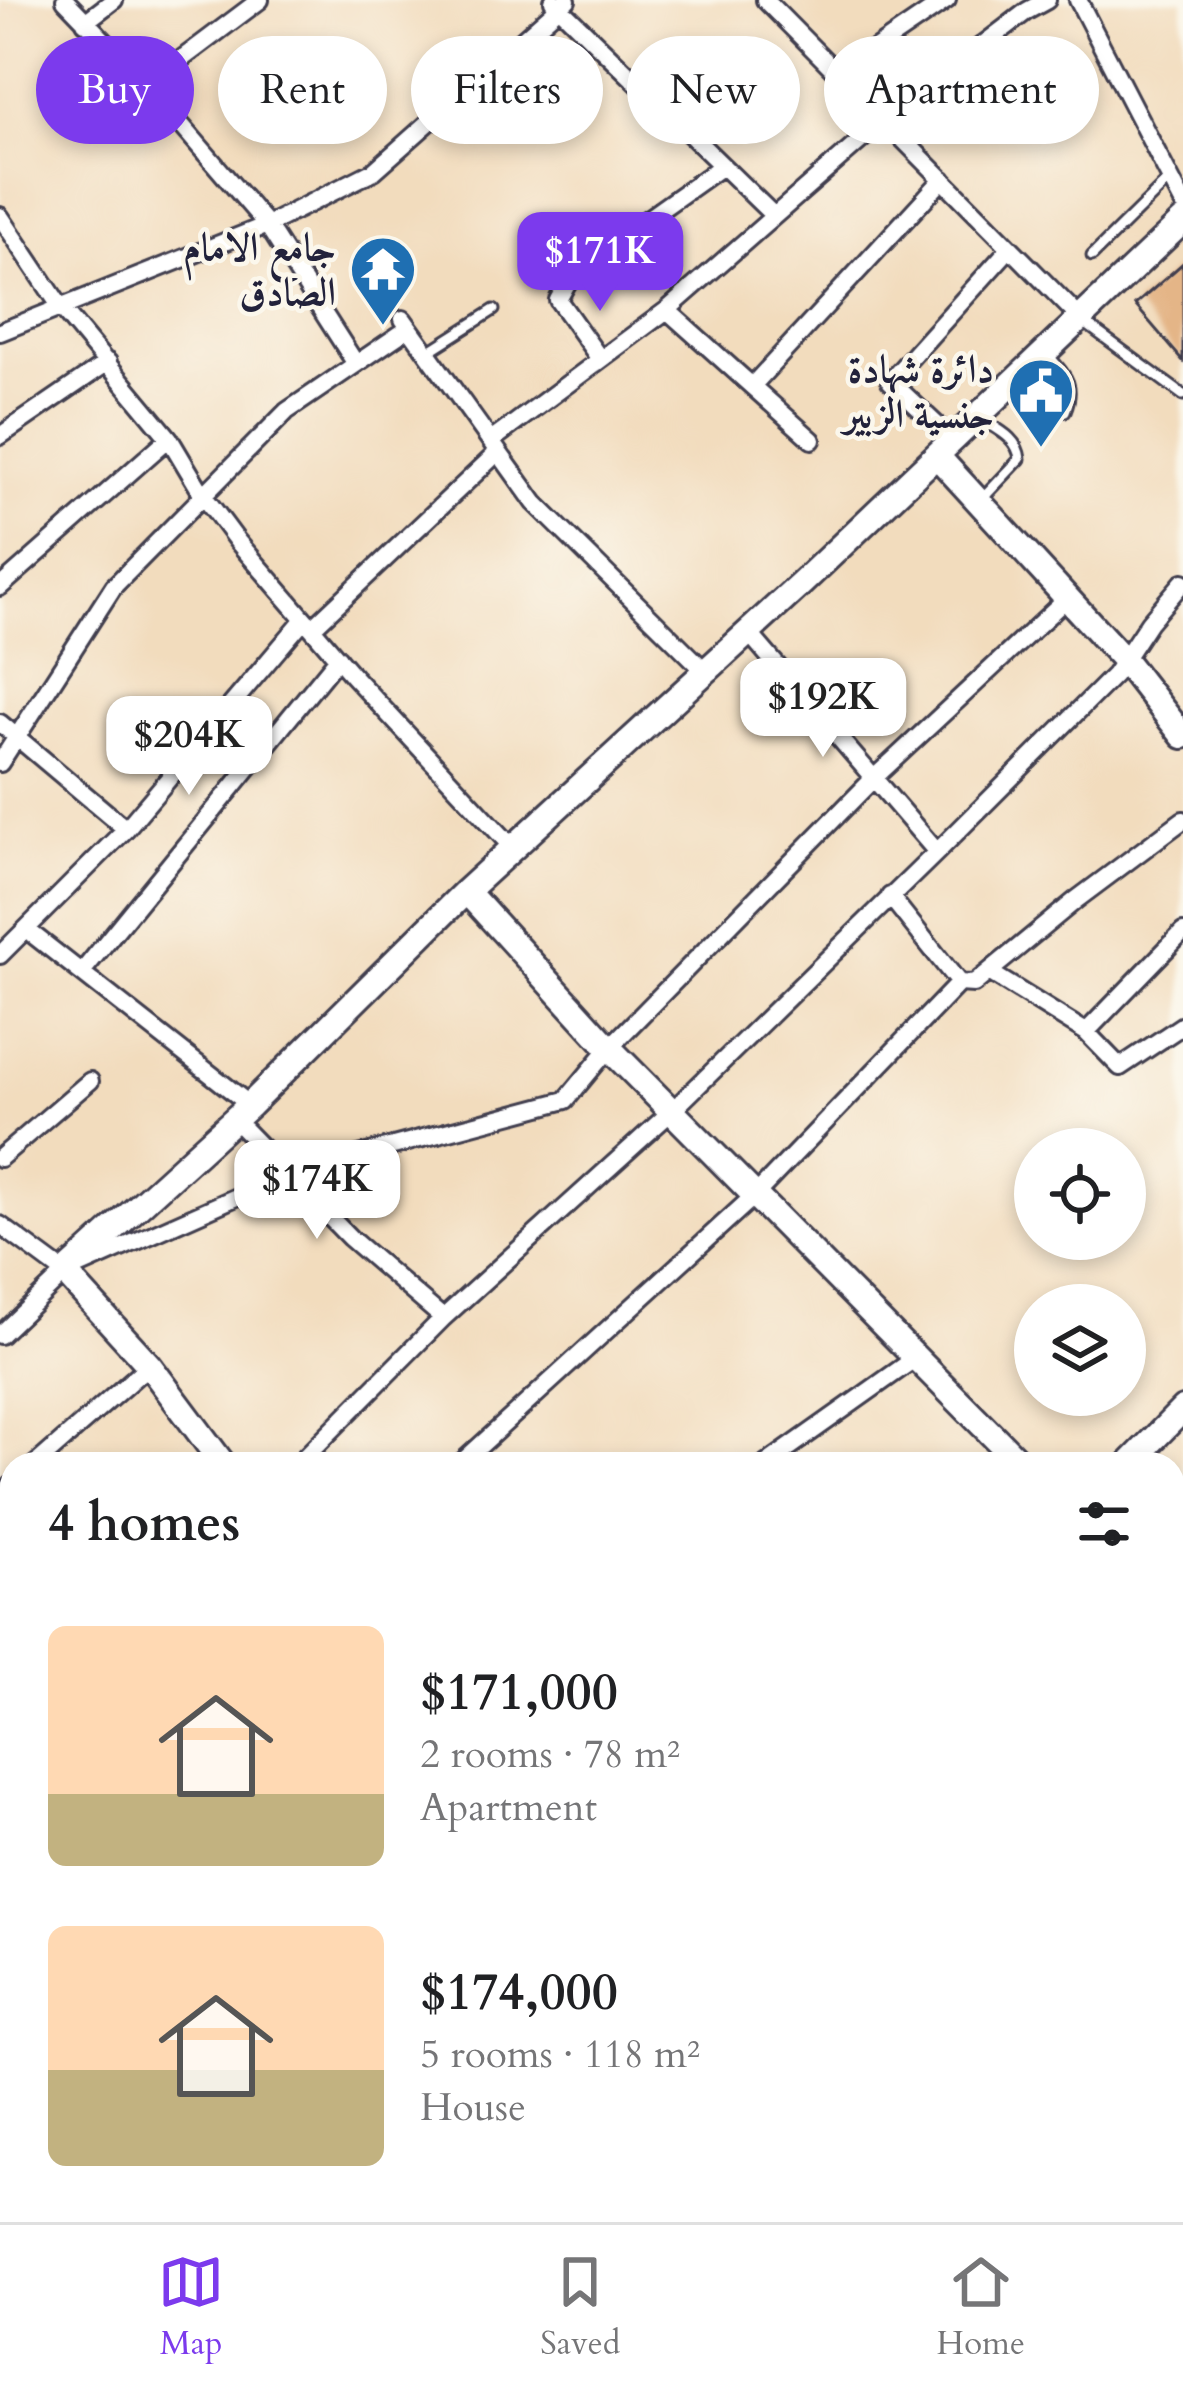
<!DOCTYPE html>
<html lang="en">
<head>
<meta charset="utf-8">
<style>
	:root { --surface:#fff; --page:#f2f2f2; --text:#202124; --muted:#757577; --line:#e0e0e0; --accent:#7c3aed }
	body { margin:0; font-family:Cardo,Amiri,serif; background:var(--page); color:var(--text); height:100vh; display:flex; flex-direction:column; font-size:45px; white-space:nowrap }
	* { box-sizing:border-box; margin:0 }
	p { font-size:39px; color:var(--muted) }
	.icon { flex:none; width:66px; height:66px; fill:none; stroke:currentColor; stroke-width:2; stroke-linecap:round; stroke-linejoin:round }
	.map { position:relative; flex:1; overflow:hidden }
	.details { position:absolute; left:0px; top:1452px; width:1185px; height:771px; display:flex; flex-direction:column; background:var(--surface); border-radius:36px 36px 0 0; box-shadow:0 6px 18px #0003 }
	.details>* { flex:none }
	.hud { position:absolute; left:36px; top:36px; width:1113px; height:108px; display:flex; gap:24px }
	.fabs { position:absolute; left:1014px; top:1128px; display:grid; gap:24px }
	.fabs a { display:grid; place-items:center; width:132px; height:132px; border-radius:50%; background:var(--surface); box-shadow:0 6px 18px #0003; font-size:60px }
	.price { position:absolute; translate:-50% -102px; padding:0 27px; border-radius:24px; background:#fff; color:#222; font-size:39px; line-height:78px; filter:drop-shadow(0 3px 6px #0008) }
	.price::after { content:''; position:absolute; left:50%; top:72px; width:36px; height:27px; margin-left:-18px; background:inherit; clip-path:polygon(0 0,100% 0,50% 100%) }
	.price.active { background:var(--accent); color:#fff }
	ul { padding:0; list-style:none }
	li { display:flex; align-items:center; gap:36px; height:300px; padding:0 48px }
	li span { display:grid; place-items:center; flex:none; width:336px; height:240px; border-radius:18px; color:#555 }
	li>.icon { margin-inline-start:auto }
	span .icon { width:144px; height:144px; fill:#fffc; stroke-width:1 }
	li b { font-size:51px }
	h2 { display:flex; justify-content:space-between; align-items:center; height:144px; padding:0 48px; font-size:51px }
	.chip { padding:0 42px; border-radius:54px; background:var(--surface); box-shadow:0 6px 18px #0003; font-size:42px; line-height:108px }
	.chip.active { background:var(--accent); color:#fff }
	.menu { display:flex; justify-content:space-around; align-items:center; height:168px; border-top:3px solid var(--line); background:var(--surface); font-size:33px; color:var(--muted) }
	.menu a { display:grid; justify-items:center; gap:6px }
	.menu .active { color:var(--accent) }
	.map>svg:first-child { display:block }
	.building { fill:#e4b587 }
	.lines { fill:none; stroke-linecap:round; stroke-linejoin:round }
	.lane-casing { stroke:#413e4e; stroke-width:15 }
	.street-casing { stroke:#413e4e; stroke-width:22 }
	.secondary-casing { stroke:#413e4e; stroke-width:30 }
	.lane { stroke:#fff; stroke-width:9 }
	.street { stroke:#fff; stroke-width:16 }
	.secondary { stroke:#fff; stroke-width:24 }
	.labels { text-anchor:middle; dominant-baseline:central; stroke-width:9; stroke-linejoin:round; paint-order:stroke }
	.poi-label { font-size:39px; font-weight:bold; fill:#22223b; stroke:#fbf7ec; text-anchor:end }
</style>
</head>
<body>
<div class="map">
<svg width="1183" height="2222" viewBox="0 0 1183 2222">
	<rect width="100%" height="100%" fill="#fbf7ec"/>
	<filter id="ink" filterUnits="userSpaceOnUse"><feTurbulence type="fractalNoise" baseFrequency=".00833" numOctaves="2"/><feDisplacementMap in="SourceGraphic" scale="24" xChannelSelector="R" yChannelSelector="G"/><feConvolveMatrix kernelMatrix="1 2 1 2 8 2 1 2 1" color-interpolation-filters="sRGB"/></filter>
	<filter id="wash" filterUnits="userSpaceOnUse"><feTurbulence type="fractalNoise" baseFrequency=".004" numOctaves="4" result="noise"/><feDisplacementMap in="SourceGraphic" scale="48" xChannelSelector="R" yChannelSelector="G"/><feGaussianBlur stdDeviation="2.7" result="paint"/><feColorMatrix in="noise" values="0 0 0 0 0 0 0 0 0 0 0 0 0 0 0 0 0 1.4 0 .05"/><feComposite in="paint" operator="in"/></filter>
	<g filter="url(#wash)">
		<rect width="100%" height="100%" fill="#f2dcbd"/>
		<g id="blocks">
			<path class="building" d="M1183,263V361L1135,305Z"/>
		</g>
	</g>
	<g filter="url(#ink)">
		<use href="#blocks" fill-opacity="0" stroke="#413e4e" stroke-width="3"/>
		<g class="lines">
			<g class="lane-casing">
				<path id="lane" d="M1092,256L1170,179
					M1081,320L1183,395
					M428,352L494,310
					M1047,354C1065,375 1076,384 1065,411
					M980,418C996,429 1018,437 1020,459L983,498
					M1173,1832L1183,1825"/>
			</g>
			<g class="street-casing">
				<path id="street" d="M65,0L147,85L267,225L356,364
					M765,0L1081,319
					M1078,0L1183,203
					M553,1L772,214
					M85,22L114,0
					M838,74L947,0
					M147,85L260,0
					M0,216L62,309L169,438L203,495L238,542L353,676L513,848
					M667,310L812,440
					M403,319L535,503L706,672
					M0,332L267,225L374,171L567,0
					M600,359L558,300L574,271L722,166
					M752,386L943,179
					M0,436L108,362
					M491,441L667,310L884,120L1027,11L1047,0
					M954,441L890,381L1010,248
					M0,587L169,438
					M312,628L498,452
					M749,633L937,852
					M0,723L126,829
					M0,763L114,586L287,411L409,328
					M890,896L959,983
					M27,930L250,1105
					M0,955L126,829L304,619
					M82,972L338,658
					M989,972L1086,1032L1120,1067L1183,1025
					M1086,1032L1183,932
					M234,1119L350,1238L443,1318
					M0,1158L90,1081
					M0,1225L65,1273
					M0,1335L65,1273L288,1174L566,1100L609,1048L874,778L1067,598
					M36,1464L149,1365
					M298,1464L443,1318L673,1110L937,852L1114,675L1149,622L1183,582
					M460,1464L755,1195L959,983L974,984L1076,900L1183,820
					M766,1464L917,1357
					M0,1496L12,1485
					M0,1576L12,1590
					M1173,1757L1183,1777
					M0,1784L12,1771
					M0,1791L12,1804
					M0,1925L12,1913
					M0,2025L12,2040
					M0,2130L12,2116
					M238,2211L248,2222
					M621,2211L628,2222
					M970,2211L979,2222"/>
			</g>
			<g class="secondary-casing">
				<path id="secondary" d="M937,456L1124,660L1183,736
					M466,891L609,1048L1021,1464
					M223,1464L149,1365L65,1273L250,1105L466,891L802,583L1183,221
					M1129,1464L1183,1409
					M1173,2172L1183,2168
					M1173,2202L1183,2198
					M819,2211L828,2222
					M383,2222L394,2211
					M1031,2222L1064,2211
					M1117,2222L1147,2211"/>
			</g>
			<use href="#lane" class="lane"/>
			<use href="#street" class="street"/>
			<use href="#secondary" class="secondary"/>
		</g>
	</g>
	<defs>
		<g id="temple-pin" transform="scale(3.45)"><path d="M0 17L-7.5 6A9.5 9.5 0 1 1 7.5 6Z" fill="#1f6fb2" stroke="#fbf7ec"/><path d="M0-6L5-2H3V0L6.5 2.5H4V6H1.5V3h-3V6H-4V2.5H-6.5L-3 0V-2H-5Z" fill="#fff"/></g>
		<g id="civic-pin" transform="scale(3.45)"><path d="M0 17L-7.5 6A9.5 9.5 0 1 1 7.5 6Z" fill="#1f6fb2" stroke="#fbf7ec"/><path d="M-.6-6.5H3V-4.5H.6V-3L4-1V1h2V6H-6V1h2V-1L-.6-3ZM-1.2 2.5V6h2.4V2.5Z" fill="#fff"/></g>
	</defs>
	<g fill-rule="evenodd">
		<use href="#temple-pin" x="383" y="269"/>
		<use href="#civic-pin" x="1041" y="391"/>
	</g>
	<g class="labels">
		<g class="poi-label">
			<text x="336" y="247">جامع الامام<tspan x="336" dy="45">الصادق</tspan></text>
			<text x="994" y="369">دائرة شهادة<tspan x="994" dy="45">جنسية الزبير</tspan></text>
		</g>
	</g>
</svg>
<div class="fabs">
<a><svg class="icon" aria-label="locate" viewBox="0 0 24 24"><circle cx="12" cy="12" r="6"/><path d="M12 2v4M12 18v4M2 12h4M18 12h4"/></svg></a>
<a><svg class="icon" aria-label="layers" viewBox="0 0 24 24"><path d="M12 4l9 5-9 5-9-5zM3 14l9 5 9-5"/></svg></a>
</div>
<b class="price active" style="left:600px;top:314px">$171K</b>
<b class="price" style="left:823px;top:760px">$192K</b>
<b class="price" style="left:189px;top:798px">$204K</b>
<b class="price" style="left:317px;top:1242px">$174K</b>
<div class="hud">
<a class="chip active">Buy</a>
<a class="chip">Rent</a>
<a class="chip">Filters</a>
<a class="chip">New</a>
<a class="chip">Apartment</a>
</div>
<section class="details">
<h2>4 homes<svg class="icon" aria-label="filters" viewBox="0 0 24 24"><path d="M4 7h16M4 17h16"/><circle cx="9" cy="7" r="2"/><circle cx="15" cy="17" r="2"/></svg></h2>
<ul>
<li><span style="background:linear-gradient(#ffd9b3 70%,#c2b280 0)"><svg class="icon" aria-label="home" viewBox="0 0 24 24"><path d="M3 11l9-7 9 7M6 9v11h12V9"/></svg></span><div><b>$171,000</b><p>2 rooms · 78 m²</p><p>Apartment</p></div></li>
<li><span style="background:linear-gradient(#ffd9b3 60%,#c2b280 0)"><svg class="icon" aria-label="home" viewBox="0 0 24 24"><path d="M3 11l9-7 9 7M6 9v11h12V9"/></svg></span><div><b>$174,000</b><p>5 rooms · 118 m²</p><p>House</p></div></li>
</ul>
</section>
</div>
<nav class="menu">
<a class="active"><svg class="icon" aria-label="map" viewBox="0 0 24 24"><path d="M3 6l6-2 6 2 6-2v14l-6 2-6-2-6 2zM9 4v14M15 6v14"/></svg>Map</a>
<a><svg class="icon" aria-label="saved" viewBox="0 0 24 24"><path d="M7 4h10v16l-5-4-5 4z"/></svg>Saved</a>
<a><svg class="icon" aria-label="home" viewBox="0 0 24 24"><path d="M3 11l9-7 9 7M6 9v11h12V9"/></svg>Home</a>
</nav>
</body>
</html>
